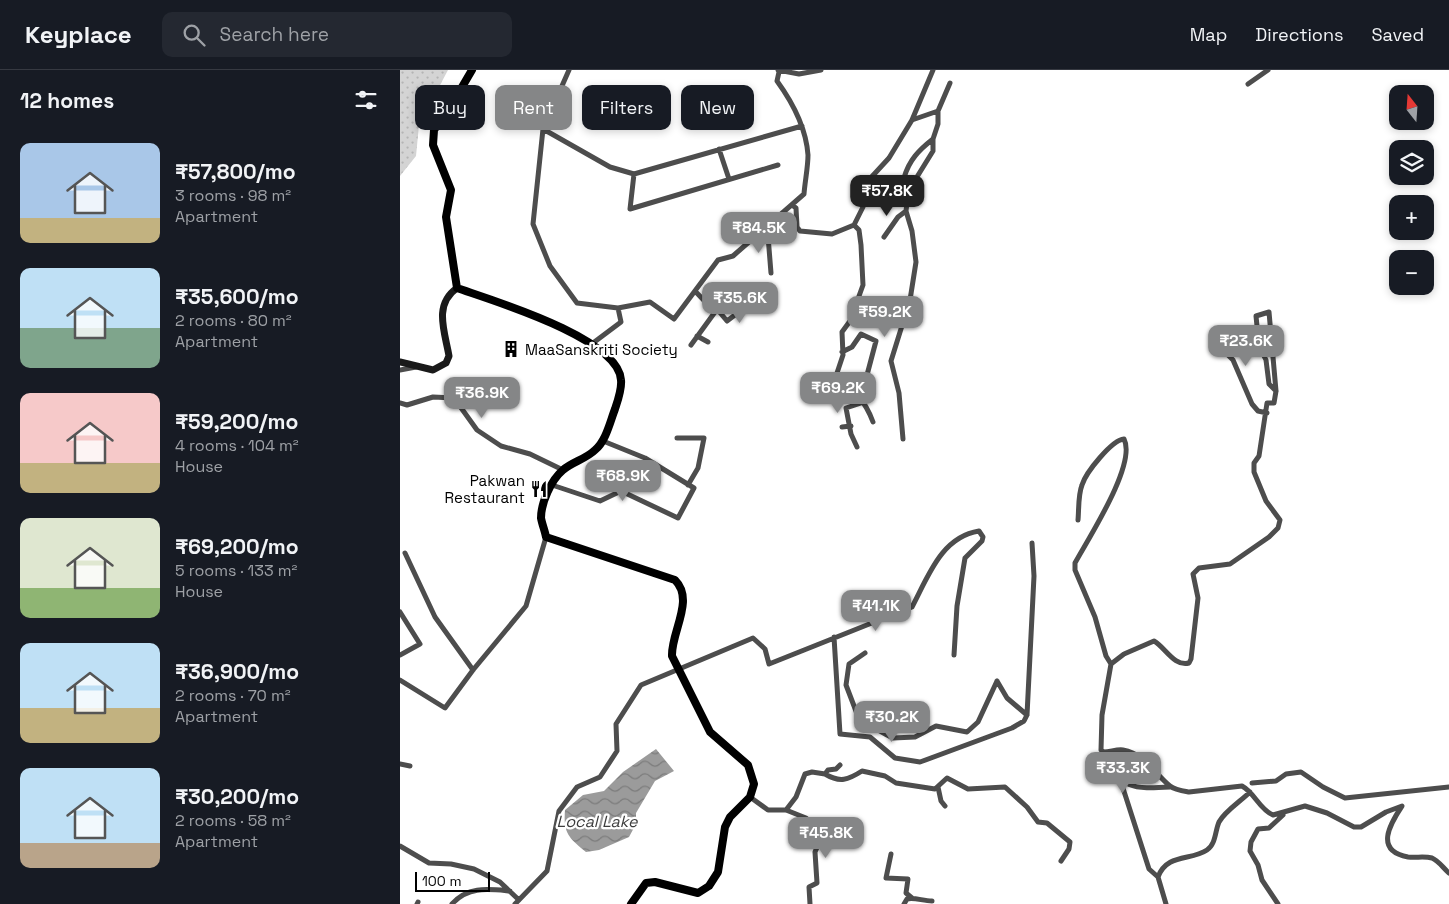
<!DOCTYPE html>
<html lang="en">
<head>
<meta charset="utf-8">
<style>
	:root { --surface:#171b24; --page:#242831; --text:#f1f3f6; --muted:#9ea1a6; --line:#363941; --accent:#858687 }
	body { margin:0; font-family:"Space Grotesk",sans-serif; background:var(--page); color:var(--text); height:100vh; display:flex; flex-direction:column; font-size:19px; white-space:nowrap }
	* { box-sizing:border-box; margin:0 }
	p { font-size:16px; color:var(--muted) }
	.icon { flex:none; width:28px; height:28px; fill:none; stroke:currentColor; stroke-width:2; stroke-linecap:round; stroke-linejoin:round }
	.map { position:relative; flex:1; overflow:hidden }
	.panel { display:flex; flex-direction:column; background:var(--surface); width:400px }
	.panel>* { flex:none }
	.guide { position:absolute; left:15px; top:15px; width:475px; height:45px; display:flex; gap:10px }
	.needle { width:32px; rotate:343deg }
	.buttons { position:absolute; left:989px; top:15px; display:grid; gap:10px }
	.buttons a { display:grid; place-items:center; width:45px; height:45px; border-radius:10px; background:var(--surface); box-shadow:0 2px 8px #0003; font-size:25px }
	.scale { position:absolute; left:15px; bottom:12px; width:75px; box-sizing:border-box; padding-left:5px; border:2px solid #000; border-top:0; font-size:14px; line-height:18px; white-space:nowrap; color:#000; -webkit-text-stroke:4px #fff; paint-order:stroke }
	.price { position:absolute; translate:-50% -42px; padding:0 11px; border-radius:10px; background:var(--accent); color:#fff; font-size:16px; line-height:32px; filter:drop-shadow(0 1px 2px #0008) }
	.price::after { content:''; position:absolute; left:50%; top:30px; width:15px; height:11px; margin-left:-8px; background:inherit; clip-path:polygon(0 0,100% 0,50% 100%) }
	.price.active { background:#222; color:#fff }
	ul { padding:0; list-style:none }
	li { display:flex; align-items:center; gap:15px; height:125px; padding:0 20px }
	li span { display:grid; place-items:center; flex:none; width:140px; height:100px; border-radius:10px; color:#555 }
	li>.icon { margin-inline-start:auto }
	span .icon { width:60px; height:60px; fill:#fffc; stroke-width:1 }
	li b { font-size:21px }
	h2 { display:flex; justify-content:space-between; align-items:center; height:60px; padding:0 20px; font-size:21px }
	.tag { padding:0 18px; border-radius:10px; background:var(--surface); box-shadow:0 2px 8px #0003; font-size:18px; line-height:45px }
	.tag.active { background:var(--accent); color:#fff }
	header { display:flex; align-items:center; gap:30px; box-sizing:border-box; height:70px; padding:0 25px; background:var(--surface); border-bottom:1px solid var(--line) }
	header strong { font-size:24px }
	nav { display:flex; gap:28px; margin-inline-start:auto; font-size:18px }
	.search { width:350px; height:45px; background:var(--page); display:flex; align-items:center; gap:12px; box-sizing:border-box; padding:0 18px; border-radius:10px; color:var(--muted); font-size:19px }
	main { display:flex; flex:1; min-height:0 }
	.map>svg:first-child { display:block }
	.green { fill:url(#green-dots) }
	.water { fill:url(#water-waves) }
	.lines { fill:none; stroke-linecap:round; stroke-linejoin:round }
	.minor { stroke:#4d4d4d; stroke-width:5 }
	.secondary { stroke:#1a1a1a; stroke-width:7 }
	.primary { stroke:#000; stroke-width:8 }
	.labels { text-anchor:middle; dominant-baseline:central; stroke-width:4.5; stroke-linejoin:round; paint-order:stroke }
	.poi-label { font-size:15px; fill:#000; stroke:#fff; text-anchor:start }
	.water-label { font-size:16px; font-style:italic; fill:#3c3c3c; stroke:#fff }
</style>
</head>
<body>
<header>
<strong>Keyplace</strong>
<div class="search"><svg class="icon" aria-label="search" viewBox="0 0 24 24"><circle cx="10" cy="10" r="6"/><path d="M15 15l6 6"/></svg>Search here</div>
<nav><a>Map</a><a>Directions</a><a>Saved</a></nav>
</header>
<main>
<section class="panel">
<h2>12 homes<svg class="icon" aria-label="filters" viewBox="0 0 24 24"><path d="M4 7h16M4 17h16"/><circle cx="9" cy="7" r="2"/><circle cx="15" cy="17" r="2"/></svg></h2>
<ul>
<li><span style="background:linear-gradient(#a9c7e8 75%,#c2b280 0)"><svg class="icon" aria-label="home" viewBox="0 0 24 24"><path d="M3 11l9-7 9 7M6 9v11h12V9"/></svg></span><div><b>₹57,800/mo</b><p>3 rooms · 98 m²</p><p>Apartment</p></div></li>
<li><span style="background:linear-gradient(#bfe0f5 60%,#7fa58c 0)"><svg class="icon" aria-label="home" viewBox="0 0 24 24"><path d="M3 11l9-7 9 7M6 9v11h12V9"/></svg></span><div><b>₹35,600/mo</b><p>2 rooms · 80 m²</p><p>Apartment</p></div></li>
<li><span style="background:linear-gradient(#f6c9c9 70%,#c2b280 0)"><svg class="icon" aria-label="home" viewBox="0 0 24 24"><path d="M3 11l9-7 9 7M6 9v11h12V9"/></svg></span><div><b>₹59,200/mo</b><p>4 rooms · 104 m²</p><p>House</p></div></li>
<li><span style="background:linear-gradient(#dfe7d0 70%,#8fb573 0)"><svg class="icon" aria-label="home" viewBox="0 0 24 24"><path d="M3 11l9-7 9 7M6 9v11h12V9"/></svg></span><div><b>₹69,200/mo</b><p>5 rooms · 133 m²</p><p>House</p></div></li>
<li><span style="background:linear-gradient(#bfe0f5 65%,#c2b280 0)"><svg class="icon" aria-label="home" viewBox="0 0 24 24"><path d="M3 11l9-7 9 7M6 9v11h12V9"/></svg></span><div><b>₹36,900/mo</b><p>2 rooms · 70 m²</p><p>Apartment</p></div></li>
<li><span style="background:linear-gradient(#bfe0f5 75%,#b9a48a 0)"><svg class="icon" aria-label="home" viewBox="0 0 24 24"><path d="M3 11l9-7 9 7M6 9v11h12V9"/></svg></span><div><b>₹30,200/mo</b><p>2 rooms · 58 m²</p><p>Apartment</p></div></li>
</ul>
</section>
<div class="map">
<svg width="1049" height="834" viewBox="0 0 1049 834">
	<defs>
		<pattern id="green-dots" width="8" height="8" patternUnits="userSpaceOnUse" patternTransform="scale(1.25)"><rect width="8" height="8" fill="#d4d4d4"/><path d="M2 2h.1M6 6h.1" fill="none" stroke="#b4b4b4" stroke-width="1.8" stroke-linecap="round"/></pattern>
		<pattern id="water-waves" width="16" height="10" patternUnits="userSpaceOnUse" patternTransform="scale(1.25)"><rect width="16" height="10" fill="#9b9b9b"/><path d="M0 5q4-4 8 0t8 0" fill="none" stroke="#7c7c7c"/></pattern>
	</defs>
	<rect width="100%" height="100%" fill="#fff"/>
	<path class="green" d="M0,0H48L19,55L16,86L0,106Z"/>
	<path class="water" d="M256,679L274,701L255,711L236,743V754L229,767L199,780L186,782C169,768 163,763 165,740L183,725L204,721L223,702Z"/>
	<g class="lines">
		<path class="minor" d="M169,0L143,59L133,154L150,196L177,233L218,238L250,232L274,249L318,190L333,186L404,124C405,111 408,97 408,85C406,57 393,33 377,11L379,2
			M378,0L399,4L421,0
			M848,14L868,0
			M538,41L550,13
			M143,59L210,97L234,104L402,56
			M319,79L329,109
			M234,104L230,139L378,95
			M512,115L504,108C509,90 519,80 533,69
			M392,135L396,138L397,157L400,161L432,164L454,155L463,137L466,113L489,88L512,50L533,0
			M454,155L459,160L461,175L463,215L450,251L442,262L443,285L436,306C454,320 465,330 473,352
			M364,159L368,166L371,203
			M484,167L498,147L506,141
			M317,239L327,251L352,232L362,221
			M315,241L327,228
			M815,262L825,282L833,290L852,334L858,341L867,343
			M297,266L308,272
			M193,273L221,252L218,238
			M291,275L315,242L295,221
			M442,282L452,277L461,264L476,271L467,305L457,310L459,324
			M0,300L16,297
			M876,321L869,314L866,290L859,276L856,246L869,242L876,321L874,333H867L859,386L854,393V402L866,431L880,450L878,458L869,467L830,494L799,498L793,504L798,528L791,589L789,593C774,597 765,577 754,571L724,584L711,594L702,645L701,680L704,682C710,682 717,679 723,680C745,684 755,704 770,716C775,720 783,721 789,722L842,716C855,723 859,739 873,745L905,736L927,743L954,757H961L986,742L1002,736C990,754 974,781 1008,787C1016,788 1024,786 1032,788C1039,791 1043,798 1049,803
			M0,333L7,335L33,327L54,328L77,360L101,376L130,384L163,400
			M442,357L451,356
			M277,368H304L298,398L288,415
			M503,369L499,323L491,291L510,230L516,192L512,161L506,141L508,125L512,115L533,81V69L538,54V41L512,50
			M457,377L451,364L446,338L464,332
			M152,415L200,431L221,421L278,448L294,418L245,388L203,371
			M678,450C679,439 678,425 682,415C686,402 712,370 724,369C737,394 688,469 675,493V500L695,547L706,586L711,594
			M5,483L35,547L73,600
			M0,542L20,574L0,585
			M434,567L440,664L470,667L495,688L520,692L612,658L624,651L627,645L634,506L632,473
			M465,583L449,594L446,615L459,649L487,665L493,668L515,667L536,656L567,662L578,652L597,611
			M0,610L45,638L73,600L126,536L146,467
			M597,611L607,628L627,645
			M704,682C719,720 734,719 771,717
			M0,694L10,696
			M425,704C440,713 448,710 462,701L485,706L496,713L535,719L547,708L568,719L605,717L627,737L638,752L647,753L670,772L669,779L661,791
			M721,712L749,799L758,807
			M852,713L876,711L886,704L901,702L923,717L945,728L1049,717
			M538,717L541,731L545,736
			M350,727L368,740H386L406,748L417,759L421,768L415,782L417,813L409,817L410,834
			M386,740L396,727L405,704L412,702L425,704L428,700L436,699L440,695
			M0,776L29,793L51,794L74,799L100,812L119,830
			M491,784L486,808L508,809L506,823L512,828
			M17,834L18,832
			M52,834C68,816 88,819 110,821
			M115,834L147,801L159,741L177,717L200,707L217,681L216,654L241,615L353,568L365,579L369,594L512,537C528,507 541,467 579,461L583,467L582,471L565,488L557,536L554,585
			M504,834L507,829C514,827 523,831 532,831
			M766,834L758,807C767,783 791,791 807,780C816,774 815,761 819,752C825,741 841,731 850,722
			M878,834L862,810L858,795L850,781L851,772L858,759L869,758L883,745"/>
		<path class="secondary" d="M0,292L33,300L46,293L49,286C45,262 33,235 57,218"/>
		<path class="primary" d="M72,0L48,41L34,60L33,75L51,120L46,147L57,218C91,230 219,268 221,310C222,319 218,330 215,339C210,352 206,371 195,380C186,389 172,392 163,400C151,410 141,433 141,448C142,454 145,461 146,467L275,510C295,530 271,562 272,586L310,662L348,695L354,714L350,727L330,747L325,757L318,802L309,816L298,823L255,812L246,813L231,834"/>
	</g>
	<defs>
		<g id="building-bare" transform="scale(1.35)"><path d="M-4-6H4V6H1V3H-1V6H-4ZM-2.5-4.3h1.7v1.8h-1.7ZM.8-4.3h1.7v1.8H.8ZM-2.5-1h1.7V.8h-1.7ZM.8-1h1.7V.8H.8Z" fill="#000" stroke="#fff" stroke-width="2.5" paint-order="stroke"/></g>
		<g id="restaurant-bare" transform="scale(1.35)"><path d="M-5-6h1v4h1v-4h1v4h1v-4h1v5L-1.5 .5V6h-2V.5L-5-1ZM5-6V6H3V1.5H1.5Q1.5-4 5-6Z" fill="#000" stroke="#fff" stroke-width="2.5" paint-order="stroke"/></g>
	</defs>
	<g fill-rule="evenodd">
		<use href="#building-bare" x="111" y="279"/>
		<use href="#restaurant-bare" x="139" y="419"/>
	</g>
	<g class="labels">
		<g class="poi-label">
			<text x="125" y="279">MaaSanskriti Society</text>
			<text x="125" y="410" text-anchor="end">Pakwan<tspan x="125" dy="17">Restaurant</tspan></text>
		</g>
		<g class="water-label">
			<text x="197" y="751">Local Lake</text>
		</g>
	</g>
</svg>
<div class="buttons">
<a><svg class="needle" viewBox="-14 -14 28 28"><path d="M0-13l5 13h-10z" fill="#e53935"/><path d="M0 13l5-13h-10z" fill="#9ea1a6"/></svg></a>
<a><svg class="icon" aria-label="layers" viewBox="0 0 24 24"><path d="M12 4l9 5-9 5-9-5zM3 14l9 5 9-5"/></svg></a>
<a>+</a>
<a>−</a>
</div>
<div class="scale">100 m</div>
<b class="price active" style="left:487px;top:147px">₹57.8K</b>
<b class="price" style="left:359px;top:184px">₹84.5K</b>
<b class="price" style="left:340px;top:254px">₹35.6K</b>
<b class="price" style="left:485px;top:268px">₹59.2K</b>
<b class="price" style="left:846px;top:297px">₹23.6K</b>
<b class="price" style="left:438px;top:344px">₹69.2K</b>
<b class="price" style="left:82px;top:349px">₹36.9K</b>
<b class="price" style="left:223px;top:432px">₹68.9K</b>
<b class="price" style="left:476px;top:562px">₹41.1K</b>
<b class="price" style="left:492px;top:673px">₹30.2K</b>
<b class="price" style="left:723px;top:724px">₹33.3K</b>
<b class="price" style="left:426px;top:789px">₹45.8K</b>
<div class="guide">
<a class="tag">Buy</a>
<a class="tag active">Rent</a>
<a class="tag">Filters</a>
<a class="tag">New</a>
</div>
</div>
</main>
</body>
</html>
